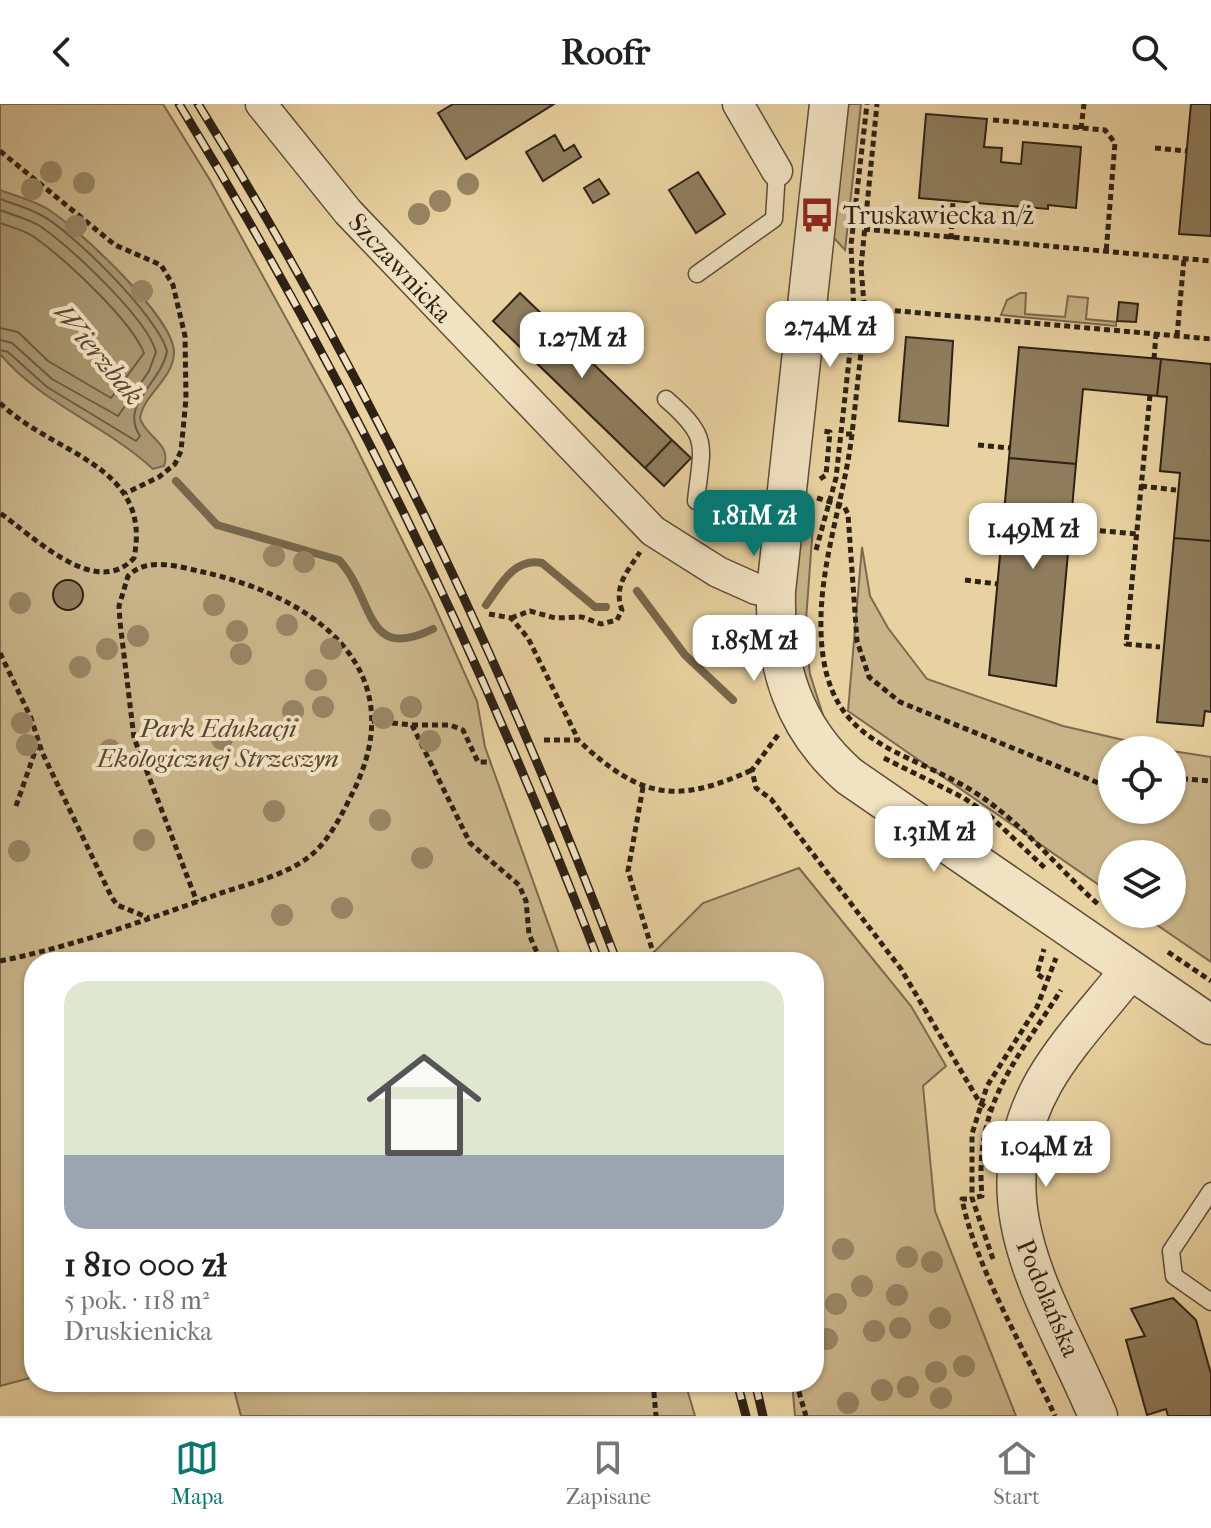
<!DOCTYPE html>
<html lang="pl">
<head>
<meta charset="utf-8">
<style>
	:root { --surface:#fff; --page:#f6f6f6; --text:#202124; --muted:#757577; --line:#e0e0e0; --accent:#0f766e }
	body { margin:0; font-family:"IM FELL French Canon",serif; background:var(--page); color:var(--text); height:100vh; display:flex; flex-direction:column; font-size:30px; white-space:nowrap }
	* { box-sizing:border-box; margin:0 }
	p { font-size:26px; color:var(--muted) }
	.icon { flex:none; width:44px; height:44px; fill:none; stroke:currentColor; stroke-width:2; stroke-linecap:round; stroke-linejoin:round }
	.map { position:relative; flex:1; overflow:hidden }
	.side { position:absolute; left:24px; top:848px; width:800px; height:440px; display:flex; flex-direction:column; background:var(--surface); border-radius:32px; box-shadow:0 2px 6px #0004 }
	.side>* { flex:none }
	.controls { position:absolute; left:1098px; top:632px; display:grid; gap:16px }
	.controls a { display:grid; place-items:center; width:88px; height:88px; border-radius:50%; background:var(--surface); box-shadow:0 2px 6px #0004; font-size:40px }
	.price { position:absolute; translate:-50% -68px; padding:0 18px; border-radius:16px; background:#fff; color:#222; font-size:26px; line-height:52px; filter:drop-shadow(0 2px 4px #0008) }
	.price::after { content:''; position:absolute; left:50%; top:48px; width:24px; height:18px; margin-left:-12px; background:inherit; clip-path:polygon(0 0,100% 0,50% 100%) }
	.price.selected { background:var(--accent); color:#fff }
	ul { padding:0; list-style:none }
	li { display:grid; align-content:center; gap:16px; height:424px; padding:0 40px }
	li+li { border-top:2px solid var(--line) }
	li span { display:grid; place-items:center; height:248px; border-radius:24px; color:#555 }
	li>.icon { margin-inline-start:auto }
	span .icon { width:144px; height:144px; fill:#fffc; stroke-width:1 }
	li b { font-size:34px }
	header { display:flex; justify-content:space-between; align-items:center; height:104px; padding:0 40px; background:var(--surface); font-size:36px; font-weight:700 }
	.dock { display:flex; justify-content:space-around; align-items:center; height:112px; border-top:2px solid var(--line); background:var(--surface); font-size:22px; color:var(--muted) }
	.dock a { display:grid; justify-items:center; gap:4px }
	.dock .selected { color:var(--accent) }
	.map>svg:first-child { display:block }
	.green { fill:#c9b489; stroke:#7c6a4f; stroke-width:2 }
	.water { fill:#a99671; stroke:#78674c; stroke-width:2 }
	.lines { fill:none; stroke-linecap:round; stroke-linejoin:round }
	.shore { stroke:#6c5c43; stroke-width:2 }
	.stream { stroke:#78674c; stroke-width:8 }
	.building { fill:#8f7d5e; stroke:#2e2115; stroke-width:2 }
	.service-casing { stroke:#5d4d38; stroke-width:19 }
	.minor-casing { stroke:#5d4d38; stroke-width:33 }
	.tertiary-casing { stroke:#5d4d38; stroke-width:41 }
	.path { stroke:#2e2115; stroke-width:5; stroke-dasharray:6 4; stroke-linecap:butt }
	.service { stroke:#f1e2c2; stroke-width:16 }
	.minor { stroke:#f1e2c2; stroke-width:30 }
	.tertiary { stroke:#f1e2c2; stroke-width:38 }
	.rail-casing { stroke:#2e2115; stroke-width:9 }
	.rail { stroke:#f1e2c2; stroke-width:6; stroke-dasharray:18; stroke-linecap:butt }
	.tree { fill:#988564 }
	.labels { text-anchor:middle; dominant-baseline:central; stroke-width:8; stroke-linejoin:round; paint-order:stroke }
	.poi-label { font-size:26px; fill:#2e2115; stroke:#f1e2c2; text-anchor:start }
	.street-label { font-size:26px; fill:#2e2115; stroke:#f1e2c2 }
	.park-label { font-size:26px; font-style:italic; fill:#554632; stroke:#f1e2c2 }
	.water-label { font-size:28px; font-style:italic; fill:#594a35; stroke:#f1e2c2 }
</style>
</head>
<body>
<header><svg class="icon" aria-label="back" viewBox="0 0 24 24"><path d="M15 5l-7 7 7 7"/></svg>Roofr<svg class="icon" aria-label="search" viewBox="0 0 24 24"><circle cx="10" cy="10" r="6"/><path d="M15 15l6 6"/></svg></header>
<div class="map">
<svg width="1211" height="1312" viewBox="0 0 1211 1312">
	<rect width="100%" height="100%" fill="#e9d2a1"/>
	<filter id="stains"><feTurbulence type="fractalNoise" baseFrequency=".0025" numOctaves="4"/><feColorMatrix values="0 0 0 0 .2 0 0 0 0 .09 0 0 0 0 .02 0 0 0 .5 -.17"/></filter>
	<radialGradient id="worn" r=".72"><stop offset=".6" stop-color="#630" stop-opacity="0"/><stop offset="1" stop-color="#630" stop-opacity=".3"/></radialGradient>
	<path class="green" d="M0,0H163L210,76L348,327L431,494L477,597L485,643L562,858H34V1273L0,1282Z
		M842,0H861L845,146L833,133Z
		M1020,189H1026L1025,210L1065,213L1068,192L1088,194L1086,215L1116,218V222L1001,211L1007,196Z
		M799,397L814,408L805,530L810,570L827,624L813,600L792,530Z
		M862,443L870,492L888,524L927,575L1063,622L1167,646H1112V706H1172V647L1211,653V858L1141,810H1172V750H1112V790L848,607Z
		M799,764L911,902L946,962L923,982L935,1107L1016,1312H795L792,1278H814V858H655L652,850L703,799Z
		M232,1278H685L695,1312H241Z"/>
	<path class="water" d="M0,86C15,92 32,96 46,104C76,122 177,216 174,250C172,276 144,290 140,314C146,334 172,339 164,362L153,365C104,320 42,300 0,250Z"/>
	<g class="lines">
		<path class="shore" d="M0,95C13,100 28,104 41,111C73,128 158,213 167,247C161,280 119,300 140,332L136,337L47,283L8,248L0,246
			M0,106C13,111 28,115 40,122C70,143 147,214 156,248L149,267L118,312L52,275L12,239L0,236
			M0,119C11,123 24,126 34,133C64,154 131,216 144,249L111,294L48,257L18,228L0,224"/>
		<path class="stream" d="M176,377L217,421L339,456C375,495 364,559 433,525
			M637,487L685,551L733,596
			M486,501C500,482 514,453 542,459L595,503H606"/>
	</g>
	<path class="building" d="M453,0H554L466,55L438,9Z
		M1191,0H1211V132L1179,130Z
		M926,10L987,15L984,43L1002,44L1001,58L1021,60L1023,38L1081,43L1076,104L1048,101V105L919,94Z
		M555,31L564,47L574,41L581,53L543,77L526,48Z
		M698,68L725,110L696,129L669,86Z
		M599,75L609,90L593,99L584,84Z
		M520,189L672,336L645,364L493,217Z
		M1119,198L1138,200L1136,218L1117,217Z
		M906,233L953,237L948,322L899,317Z
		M1019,243L1161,255L1157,292L1083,285L1076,360L1009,354Z
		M1161,255L1211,260V437L1174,434L1180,369L1160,367L1167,293L1157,292Z
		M672,336L691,354L664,382L645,364Z
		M1009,354L1076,360L1056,582L989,571Z
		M1174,434L1211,437V608L1205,607L1203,622L1157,618Z
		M53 491a15 15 0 1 1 30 0a15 15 0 1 1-30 0Z
		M1173,1194L1196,1216L1211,1270V1312H1168L1166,1305L1147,1311L1126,1236L1145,1232L1131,1205Z"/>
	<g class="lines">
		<g class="service-casing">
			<path id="service" d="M697,170L774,115L777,67
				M666,295C711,334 702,340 696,397
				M1211,1087L1171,1147L1174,1172L1211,1198"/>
		</g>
		<g class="minor-casing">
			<path id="minor" d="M261,0L348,108L653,427L718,468L756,485L776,487
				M738,0L777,67"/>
		</g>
		<g class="tertiary-casing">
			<path id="tertiary" d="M829,0L776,487C774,561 793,623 849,672L1211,921
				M1098,1312C1051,1199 975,1101 1044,978C1067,938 1102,902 1130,866"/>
		</g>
		<path class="path" d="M993,16L1105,26L1115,39L1106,149
			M1081,25L1084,0
			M1155,44L1187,47
			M0,47L115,141L161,161L173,181L185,232L186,295L181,347L175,360L159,373L126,389
			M864,125L1211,157
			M951,135L953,97
			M865,204L1211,235
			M865,212L861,163L877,0
			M1177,232L1184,155
			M1154,255L1156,230
			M1150,291L1126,540L1160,543
			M0,299C53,351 153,360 134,454C96,496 33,432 0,409
			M846,330H852L865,212L860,211
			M852,330C844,397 819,459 821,528C825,656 920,641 998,705C1035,734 1065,771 1100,802
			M978,341L1010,344
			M820,375L826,371L830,328L823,327
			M1141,382L1176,386
			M817,394L844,402L848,410L857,537L869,573L900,598L1101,680L1112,681
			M1070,424L1137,430
			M816,446L836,374L854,211L851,141L867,0
			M965,476L998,480
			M489,510L511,514L528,534L578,635
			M511,514L530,507L555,514L582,513L601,520L617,516L622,506C613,483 627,468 640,448
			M0,549L31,614L42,648L111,792L117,801L149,814
			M372,617L412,621L470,739L519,781L526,797L529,830L541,858
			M412,621H450L463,626L478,658H491
			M778,631L752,666L756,684L771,695L901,865L980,999L989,1005
			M544,636H578C640,694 675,701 752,666
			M884,654L964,694L990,712L1046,765
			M1172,674L1211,677
			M643,683L628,767L656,858
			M16,702L38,639
			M1168,848L1211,877
			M0,857C75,842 149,815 221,789C251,779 286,771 310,752C330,736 343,708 354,686C414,563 311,492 203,468C179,463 148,452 128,472L119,502L120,518L134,634L197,798
			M1043,874L1037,870L1044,845
			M977,1093L982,1092C974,1000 1015,959 1061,886
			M967,1095H962C975,1162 1026,1248 1055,1312
			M993,1155L972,1094V1030L987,982L1037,903L1056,854
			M653,1278L656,1312
			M796,1278L806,1312"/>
		<use href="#service" class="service"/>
		<use href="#minor" class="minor"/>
		<use href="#tertiary" class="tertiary"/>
		<g class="rail-casing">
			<path id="rail" d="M179,0C346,272 485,560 599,858
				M198,0C366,271 504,560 617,858
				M737,1278L746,1312
				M755,1278L763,1312"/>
		</g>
		<use href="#rail" class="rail"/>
	</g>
	<g class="tree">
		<circle cx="51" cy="68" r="11"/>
		<circle cx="84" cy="79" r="11"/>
		<circle cx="468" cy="80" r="11"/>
		<circle cx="32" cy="85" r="11"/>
		<circle cx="440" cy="97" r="11"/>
		<circle cx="419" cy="110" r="11"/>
		<circle cx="76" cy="122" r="11"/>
		<circle cx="142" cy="187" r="11"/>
		<circle cx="274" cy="452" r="11"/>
		<circle cx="304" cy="458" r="11"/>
		<circle cx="20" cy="499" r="11"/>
		<circle cx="214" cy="501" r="11"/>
		<circle cx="287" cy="521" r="11"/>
		<circle cx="237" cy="527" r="11"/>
		<circle cx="138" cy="532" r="11"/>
		<circle cx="107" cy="545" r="11"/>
		<circle cx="331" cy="545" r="11"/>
		<circle cx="241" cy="550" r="11"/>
		<circle cx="80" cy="563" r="11"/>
		<circle cx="316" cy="576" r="11"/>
		<circle cx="323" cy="603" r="11"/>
		<circle cx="411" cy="603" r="11"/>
		<circle cx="293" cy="607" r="11"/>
		<circle cx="383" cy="614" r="11"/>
		<circle cx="22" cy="619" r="11"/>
		<circle cx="222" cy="635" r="11"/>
		<circle cx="430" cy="637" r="11"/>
		<circle cx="27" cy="641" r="11"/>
		<circle cx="110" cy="646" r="11"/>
		<circle cx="274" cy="707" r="11"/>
		<circle cx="380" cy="716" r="11"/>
		<circle cx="144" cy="736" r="11"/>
		<circle cx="19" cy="747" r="11"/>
		<circle cx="422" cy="754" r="11"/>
		<circle cx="342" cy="804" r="11"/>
		<circle cx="282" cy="811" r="11"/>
		<circle cx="843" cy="1145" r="11"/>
		<circle cx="907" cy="1153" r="11"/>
		<circle cx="932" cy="1158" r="11"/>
		<circle cx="862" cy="1182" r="11"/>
		<circle cx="897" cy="1191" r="11"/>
		<circle cx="836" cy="1200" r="11"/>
		<circle cx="940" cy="1214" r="11"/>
		<circle cx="900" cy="1224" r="11"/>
		<circle cx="874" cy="1227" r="11"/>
		<circle cx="827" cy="1235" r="11"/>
		<circle cx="964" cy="1262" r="11"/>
		<circle cx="936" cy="1268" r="11"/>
		<circle cx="908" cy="1283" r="11"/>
		<circle cx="882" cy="1286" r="11"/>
		<circle cx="941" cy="1294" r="11"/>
		<circle cx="848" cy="1299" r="11"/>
	</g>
	<defs>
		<g id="bus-bare" transform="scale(2.76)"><path d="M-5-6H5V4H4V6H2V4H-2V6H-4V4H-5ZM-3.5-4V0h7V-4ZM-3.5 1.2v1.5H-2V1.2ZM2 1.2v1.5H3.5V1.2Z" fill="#8f2418" stroke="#f1e2c2" stroke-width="2.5" paint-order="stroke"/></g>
	</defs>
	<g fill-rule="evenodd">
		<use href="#bus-bare" x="817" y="111"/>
	</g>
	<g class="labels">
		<g class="poi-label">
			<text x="843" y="111">Truskawiecka n/ż</text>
		</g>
		<g class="street-label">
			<text transform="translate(400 164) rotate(47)">Szczawnicka</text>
			<text transform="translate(1048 1194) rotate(67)">Podolańska</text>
		</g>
		<g class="park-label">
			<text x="218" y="624">Park Edukacji<tspan x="218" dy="30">Ekologicznej Strzeszyn</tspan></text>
		</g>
		<g class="water-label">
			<text transform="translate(99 250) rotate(50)">Wierzbak</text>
		</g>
	</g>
	<rect width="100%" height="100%" filter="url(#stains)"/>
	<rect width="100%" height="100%" fill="url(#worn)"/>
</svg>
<div class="controls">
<a><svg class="icon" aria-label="locate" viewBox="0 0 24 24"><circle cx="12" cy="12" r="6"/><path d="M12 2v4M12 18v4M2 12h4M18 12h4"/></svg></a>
<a><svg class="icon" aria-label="layers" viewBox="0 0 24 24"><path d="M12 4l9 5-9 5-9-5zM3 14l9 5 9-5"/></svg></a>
</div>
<b class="price" style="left:830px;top:265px">2.74M zł</b>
<b class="price" style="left:582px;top:276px">1.27M zł</b>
<b class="price selected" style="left:754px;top:454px">1.81M zł</b>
<b class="price" style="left:1033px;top:467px">1.49M zł</b>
<b class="price" style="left:754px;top:579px">1.85M zł</b>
<b class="price" style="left:934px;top:770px">1.31M zł</b>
<b class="price" style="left:1046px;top:1085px">1.04M zł</b>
<section class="side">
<ul>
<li><span style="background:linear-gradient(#dfe7d0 70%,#9aa5b1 0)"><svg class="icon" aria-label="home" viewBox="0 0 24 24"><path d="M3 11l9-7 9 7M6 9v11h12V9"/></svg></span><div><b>1 810 000 zł</b><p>5 pok. · 118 m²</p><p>Druskienicka</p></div></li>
</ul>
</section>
</div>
<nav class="dock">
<a class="selected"><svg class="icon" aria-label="map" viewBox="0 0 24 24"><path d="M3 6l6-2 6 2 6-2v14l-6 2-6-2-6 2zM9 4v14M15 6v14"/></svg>Mapa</a>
<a><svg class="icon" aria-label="saved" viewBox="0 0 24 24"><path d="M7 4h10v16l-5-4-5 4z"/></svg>Zapisane</a>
<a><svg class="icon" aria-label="home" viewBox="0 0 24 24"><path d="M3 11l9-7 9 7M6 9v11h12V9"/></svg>Start</a>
</nav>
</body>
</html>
